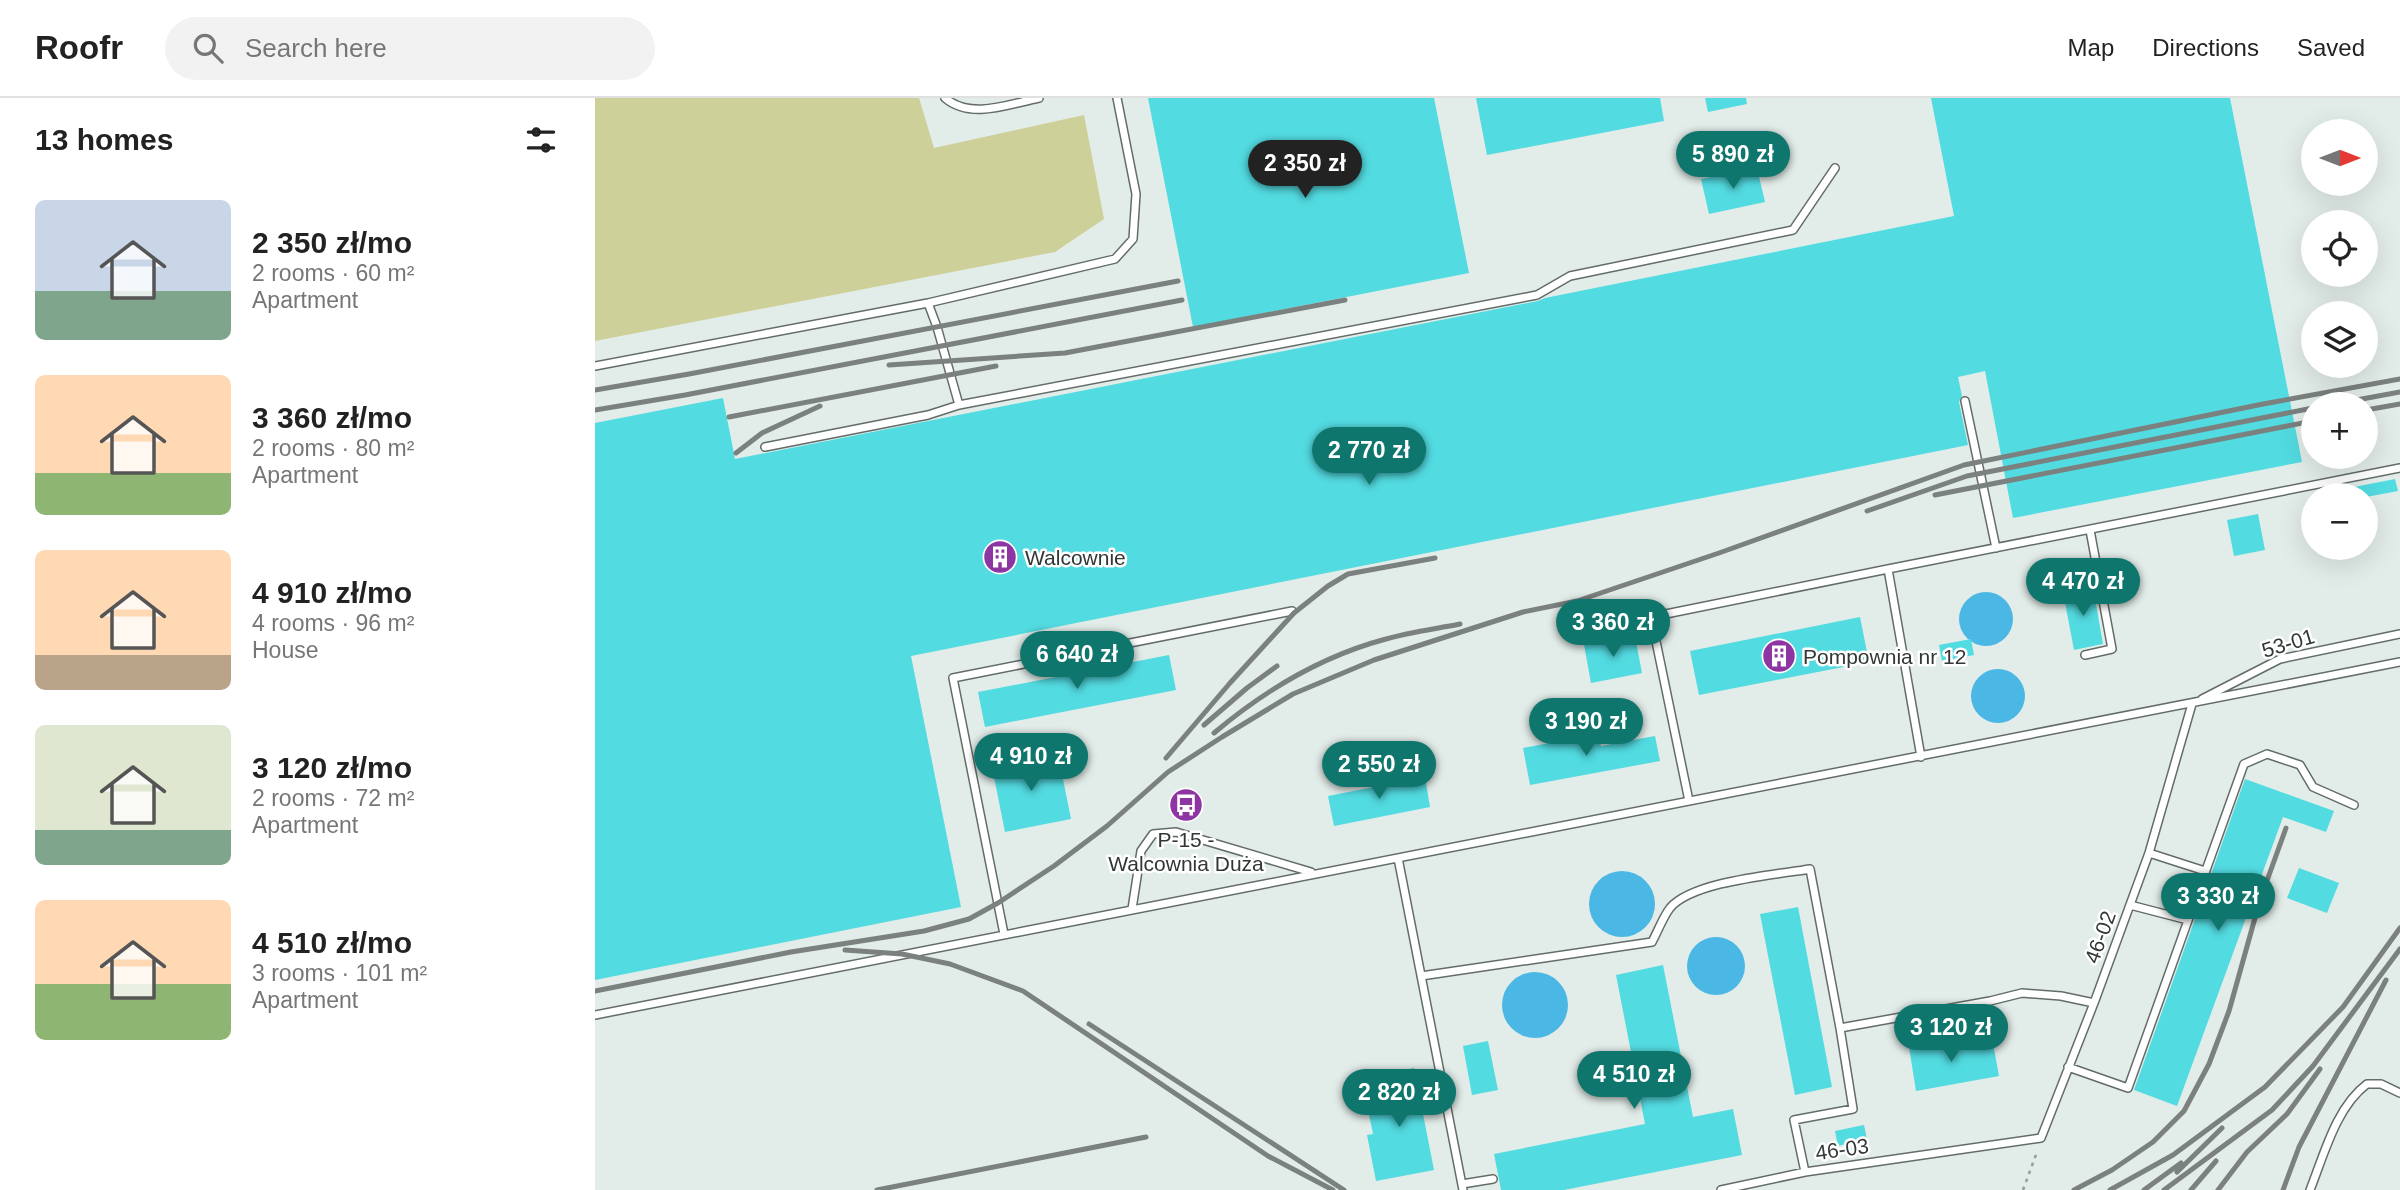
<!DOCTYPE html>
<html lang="en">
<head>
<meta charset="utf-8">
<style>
	:root { --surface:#fff; --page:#f2f2f2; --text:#222; --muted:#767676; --line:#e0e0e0; --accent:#0f766e }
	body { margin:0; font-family:Arial,sans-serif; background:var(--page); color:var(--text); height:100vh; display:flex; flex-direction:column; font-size:26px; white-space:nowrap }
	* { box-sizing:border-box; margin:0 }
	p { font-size:23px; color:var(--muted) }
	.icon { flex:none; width:38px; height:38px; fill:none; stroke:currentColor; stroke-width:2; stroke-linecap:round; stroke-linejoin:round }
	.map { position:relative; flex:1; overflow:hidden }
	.details { display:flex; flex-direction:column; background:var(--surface); width:595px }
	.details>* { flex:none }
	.needle { width:46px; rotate:90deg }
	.fabs { position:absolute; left:1706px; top:21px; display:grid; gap:14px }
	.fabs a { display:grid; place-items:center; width:77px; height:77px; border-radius:50%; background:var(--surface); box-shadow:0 7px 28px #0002; font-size:35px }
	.price { position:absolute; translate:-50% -60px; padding:0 16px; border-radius:24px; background:var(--accent); color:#fff; font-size:23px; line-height:46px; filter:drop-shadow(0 2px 4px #0008) }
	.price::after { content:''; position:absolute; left:50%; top:42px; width:21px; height:16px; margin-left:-10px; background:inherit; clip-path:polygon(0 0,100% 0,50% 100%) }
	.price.active { background:#222; color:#fff }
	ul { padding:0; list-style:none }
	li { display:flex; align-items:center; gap:21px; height:175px; padding:0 35px }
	li span { display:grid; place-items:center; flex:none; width:196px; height:140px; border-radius:10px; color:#555 }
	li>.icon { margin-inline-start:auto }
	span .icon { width:84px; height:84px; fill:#fffc; stroke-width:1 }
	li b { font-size:30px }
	h2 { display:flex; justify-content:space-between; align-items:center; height:84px; padding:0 35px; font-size:30px }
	header { display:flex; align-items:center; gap:42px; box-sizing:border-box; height:98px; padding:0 35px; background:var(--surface); border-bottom:2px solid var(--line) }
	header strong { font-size:33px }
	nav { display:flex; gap:38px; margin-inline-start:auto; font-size:24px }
	.search { width:490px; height:63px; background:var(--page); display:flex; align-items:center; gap:18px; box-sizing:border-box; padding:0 24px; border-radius:38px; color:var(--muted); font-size:26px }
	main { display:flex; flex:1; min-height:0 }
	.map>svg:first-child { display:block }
	.green { fill:#ced09a }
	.water { fill:#4bb7e4 }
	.building { fill:#52dbe1 }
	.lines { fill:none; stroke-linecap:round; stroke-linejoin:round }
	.service-casing { stroke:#636c69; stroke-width:10 }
	.path { stroke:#969d9a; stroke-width:2.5; stroke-dasharray:3.5 5; stroke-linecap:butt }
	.service { stroke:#fff; stroke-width:7 }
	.rail { stroke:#7b817e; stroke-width:5 }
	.labels { text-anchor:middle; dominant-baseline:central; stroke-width:5; stroke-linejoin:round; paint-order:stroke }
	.poi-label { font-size:21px; fill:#323634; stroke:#fff; text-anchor:start }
	.street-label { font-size:21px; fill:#323634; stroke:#fff }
</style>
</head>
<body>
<header>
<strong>Roofr</strong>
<div class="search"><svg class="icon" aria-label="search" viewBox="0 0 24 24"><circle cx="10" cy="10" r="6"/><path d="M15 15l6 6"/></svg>Search here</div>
<nav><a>Map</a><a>Directions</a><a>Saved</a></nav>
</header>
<main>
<section class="details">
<h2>13 homes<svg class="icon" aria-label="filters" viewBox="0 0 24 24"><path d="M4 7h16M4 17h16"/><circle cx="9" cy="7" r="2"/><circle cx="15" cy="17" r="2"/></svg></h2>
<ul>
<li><span style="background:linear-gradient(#c9d6e8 65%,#7fa58c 0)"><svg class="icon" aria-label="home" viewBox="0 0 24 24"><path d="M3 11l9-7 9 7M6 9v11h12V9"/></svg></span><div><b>2 350 zł/mo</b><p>2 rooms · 60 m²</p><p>Apartment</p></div></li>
<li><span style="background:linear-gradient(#ffd9b3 70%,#8fb573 0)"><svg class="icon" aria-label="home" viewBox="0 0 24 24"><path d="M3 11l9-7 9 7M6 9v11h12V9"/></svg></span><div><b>3 360 zł/mo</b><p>2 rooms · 80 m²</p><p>Apartment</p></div></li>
<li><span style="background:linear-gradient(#ffd9b3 75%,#b9a48a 0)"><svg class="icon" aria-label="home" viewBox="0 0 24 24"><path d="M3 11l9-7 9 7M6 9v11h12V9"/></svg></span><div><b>4 910 zł/mo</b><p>4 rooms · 96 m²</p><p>House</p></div></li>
<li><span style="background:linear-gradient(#dfe7d0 75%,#7fa58c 0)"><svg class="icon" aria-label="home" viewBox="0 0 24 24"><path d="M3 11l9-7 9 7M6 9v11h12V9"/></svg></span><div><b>3 120 zł/mo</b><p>2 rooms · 72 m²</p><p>Apartment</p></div></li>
<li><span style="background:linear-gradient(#ffd9b3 60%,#8fb573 0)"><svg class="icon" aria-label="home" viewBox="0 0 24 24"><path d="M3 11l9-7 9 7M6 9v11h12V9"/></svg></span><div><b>4 510 zł/mo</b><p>3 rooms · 101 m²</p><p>Apartment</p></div></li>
</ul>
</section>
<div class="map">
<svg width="1805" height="1092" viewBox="0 0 1805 1092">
	<rect width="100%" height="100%" fill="#e2ece8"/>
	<path class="green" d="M0,0H324L339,50L489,17L509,121L460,154L0,243Z"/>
	<path class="water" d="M1364 521a27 27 0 1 1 54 0a27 27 0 1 1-54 0Z
		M1376 598a27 27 0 1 1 54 0a27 27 0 1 1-54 0Z
		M994 806a33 33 0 1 1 66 0a33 33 0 1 1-66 0Z
		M1092 868a29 29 0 1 1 58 0a29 29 0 1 1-58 0Z
		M907 907a33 33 0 1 1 66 0a33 33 0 1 1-66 0Z"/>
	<path class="building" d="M553,0H839L874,175L598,229Z
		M881,0H1065L1069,23L892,57Z
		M1110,0H1151L1152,6L1113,14Z
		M1336,0H1635L1707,364L1418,420L1390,273L1363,279L1367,298L1364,304L1373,347L316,558L366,809L0,882V325L128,300L140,361L943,203L950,200L1359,118Z
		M1162,70L1170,104L1114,116L1106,81Z
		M1800,381L1803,393L1771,399L1760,397L1759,389Z
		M1663,416L1670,452L1639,458L1632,422Z
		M1498,489L1508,546L1479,552L1468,494Z
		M1265,519L1274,564L1104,597L1095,553Z
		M1040,538L1047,575L996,585L989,547Z
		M1376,541L1379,557L1347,563L1344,547Z
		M574,557L581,592L390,629L383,594Z
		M1004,636L1006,648L1060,638L1065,663L935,687L928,650Z
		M463,656L476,721L410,734L397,669Z
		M830,679L835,709L739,728L733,698Z
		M1650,681L1739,713L1731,734L1688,719L1582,1008L1539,992Z
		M1704,770L1744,785L1732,815L1692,800Z
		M1203,809L1237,989L1200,997L1165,816Z
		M1068,867L1098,1019L1138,1011L1147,1057L969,1092H906L899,1056L1050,1026L1021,877Z
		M1366,940L1368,952L1398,945L1404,978L1321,993L1314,949Z
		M893,943L903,992L877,997L868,948Z
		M819,970L839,1072L781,1083L772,1037L778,1036L771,1002L793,997L789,976Z
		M1269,1027L1272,1041L1243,1048L1240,1033Z"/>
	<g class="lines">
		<g class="service-casing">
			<path id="service" d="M350,0C376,22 414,6 444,0
				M333,205L342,229L364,307
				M0,268L333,205L520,161L538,141L541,96L522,0
				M1370,303L1401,450
				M170,349L333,317L364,307L942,197L975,178L1198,132L1240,70
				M1490,557L1517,551L1495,432
				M1607,601L1685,561L1805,536
				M1326,659L1293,471L1805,370
				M1094,703L1056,519L1293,471
				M1554,755L1610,773
				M803,760L868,1092
				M1535,807L1593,822
				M537,811L546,753L558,736L581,734L716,774
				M409,836L358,580L697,513
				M826,878L1057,844C1063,833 1068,819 1075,810C1098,783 1180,777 1215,771L1245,930
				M1499,905L1466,898L1427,895L1395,903L1245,930L1258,1011L1199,1022L1210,1074L1446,1040L1499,905L1554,755L1597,606
				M0,917L1805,564
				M1473,969L1533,990L1649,666L1672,656L1705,667L1718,689L1759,707
				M867,1086L898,1081
				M1126,1092L1210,1074
				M1715,1092C1729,1057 1741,1009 1772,986H1786L1805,995"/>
		</g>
		<path class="path" d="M1428,1092L1442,1054"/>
		<use href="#service" class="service"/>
		<path class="rail" d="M294,267L470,255L750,202
			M0,292L94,276L583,183
			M1740,306L1805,294
			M0,312L90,297L587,202
			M1771,312L1805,306
			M134,319L401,268
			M141,355L167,335L225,308
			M1340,397L1718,323
			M1272,413L1372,378L1718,310
			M609,627L652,590L682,568
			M619,635C670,592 727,558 791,541C815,534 840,531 865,526
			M571,660L635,585L699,515L733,488L753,476L840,460
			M250,852L307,856L355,866L428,893L673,1058L738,1092
			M0,893L196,854L329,833L374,821L403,805L459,768L512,728L573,674L627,639L698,596L779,562L928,514L982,503L1124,455L1369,367L1668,306L1805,281
			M494,926L749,1092
			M1582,1074L1627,1030
			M282,1092L551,1039
			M1479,1092L1517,1072L1558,1044L1589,1013L1614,966L1634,913L1665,802L1691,730
			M1515,1092L1578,1057L1670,989L1748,909L1805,830
			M1549,1092L1586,1065
			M1569,1092L1677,1012L1718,968L1805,851
			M1596,1092L1621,1063
			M1623,1092L1652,1054L1692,1016L1725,971
			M1688,1092L1704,1049L1791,882"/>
	</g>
	<defs>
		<g id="building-disc" transform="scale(1.75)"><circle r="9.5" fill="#8d36a3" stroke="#fff"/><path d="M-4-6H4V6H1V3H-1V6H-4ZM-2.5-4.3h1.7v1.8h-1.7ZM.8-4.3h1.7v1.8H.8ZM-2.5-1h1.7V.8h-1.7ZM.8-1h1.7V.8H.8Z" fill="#fff"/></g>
		<g id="bus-disc" transform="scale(1.75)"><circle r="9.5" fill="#8d36a3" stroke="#fff"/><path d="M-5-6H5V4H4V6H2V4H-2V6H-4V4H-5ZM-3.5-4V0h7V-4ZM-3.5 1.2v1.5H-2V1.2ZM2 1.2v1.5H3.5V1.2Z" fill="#fff"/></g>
	</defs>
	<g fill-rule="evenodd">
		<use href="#building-disc" x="405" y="459"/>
		<use href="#building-disc" x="1184" y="558"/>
		<use href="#bus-disc" x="591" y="707"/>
	</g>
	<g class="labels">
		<g class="poi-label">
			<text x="430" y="459">Walcownie</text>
			<text x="1208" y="558">Pompownia nr 12</text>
			<text x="591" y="741" text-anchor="middle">P-15 -<tspan x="591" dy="24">Walcownia Duża</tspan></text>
		</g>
		<g class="street-label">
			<text transform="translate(1693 545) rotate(-17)">53-01</text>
			<text transform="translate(1505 839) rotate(-70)">46-02</text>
			<text transform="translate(1247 1051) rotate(-8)">46-03</text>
		</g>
	</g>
</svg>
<div class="fabs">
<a><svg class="needle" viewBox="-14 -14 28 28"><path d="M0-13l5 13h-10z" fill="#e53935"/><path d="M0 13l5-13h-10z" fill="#767676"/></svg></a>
<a><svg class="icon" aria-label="locate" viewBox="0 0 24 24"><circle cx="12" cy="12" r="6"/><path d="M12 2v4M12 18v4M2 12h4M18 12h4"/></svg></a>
<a><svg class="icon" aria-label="layers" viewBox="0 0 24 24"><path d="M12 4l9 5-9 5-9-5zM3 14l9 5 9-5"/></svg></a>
<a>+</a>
<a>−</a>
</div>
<b class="price" style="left:1138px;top:93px">5 890 zł</b>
<b class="price active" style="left:710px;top:102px">2 350 zł</b>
<b class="price" style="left:774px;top:389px">2 770 zł</b>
<b class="price" style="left:1488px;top:520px">4 470 zł</b>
<b class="price" style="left:1018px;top:561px">3 360 zł</b>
<b class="price" style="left:482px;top:593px">6 640 zł</b>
<b class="price" style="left:991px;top:660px">3 190 zł</b>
<b class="price" style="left:436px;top:695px">4 910 zł</b>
<b class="price" style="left:784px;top:703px">2 550 zł</b>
<b class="price" style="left:1623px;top:835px">3 330 zł</b>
<b class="price" style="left:1356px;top:966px">3 120 zł</b>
<b class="price" style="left:1039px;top:1013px">4 510 zł</b>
<b class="price" style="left:804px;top:1031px">2 820 zł</b>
</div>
</main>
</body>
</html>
